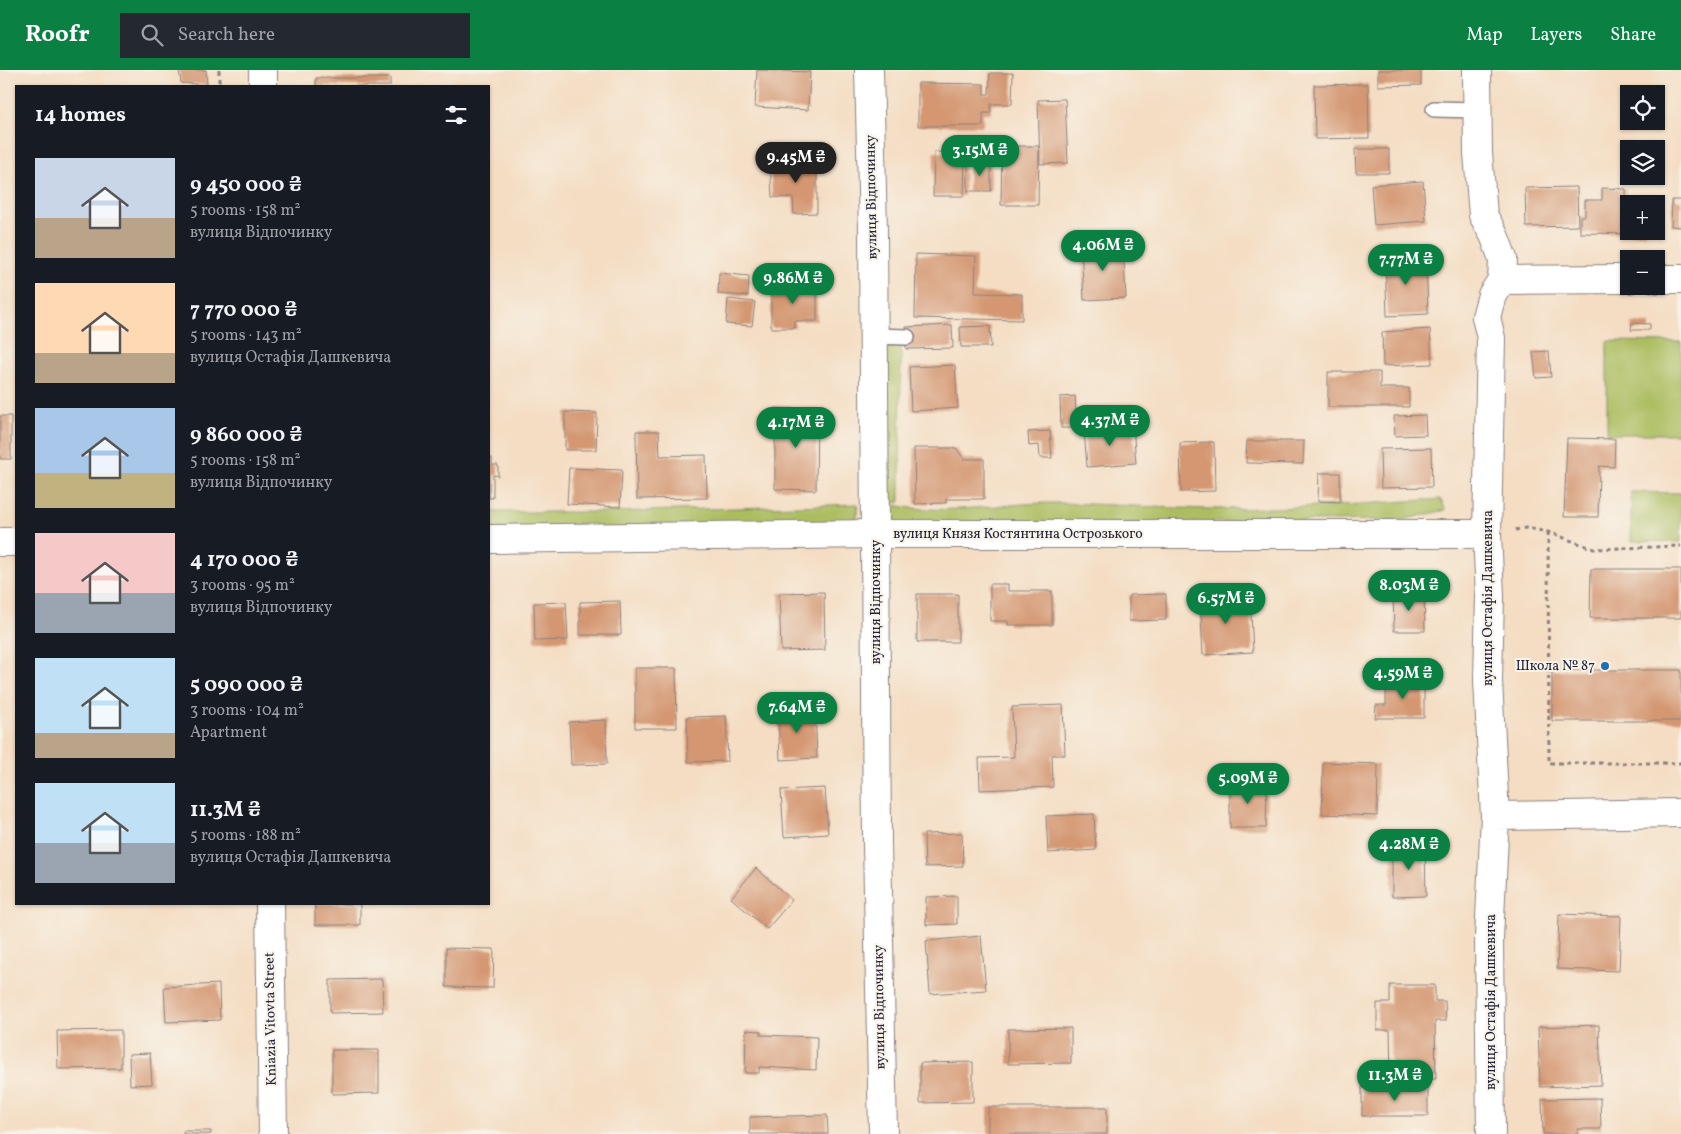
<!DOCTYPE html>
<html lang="en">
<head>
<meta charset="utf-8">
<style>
	:root { --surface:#171b24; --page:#242831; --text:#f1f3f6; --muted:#9ea1a6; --accent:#0b8043 }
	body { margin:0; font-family:Vollkorn,serif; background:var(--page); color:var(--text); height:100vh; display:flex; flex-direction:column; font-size:19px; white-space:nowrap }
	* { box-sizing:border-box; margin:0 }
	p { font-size:16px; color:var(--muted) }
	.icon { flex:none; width:28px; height:28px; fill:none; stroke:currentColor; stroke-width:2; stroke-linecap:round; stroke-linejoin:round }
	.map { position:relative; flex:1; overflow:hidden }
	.details { position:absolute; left:15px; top:15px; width:475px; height:820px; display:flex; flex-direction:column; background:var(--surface); border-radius:0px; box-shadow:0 1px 4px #0004 }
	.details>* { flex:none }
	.buttons { position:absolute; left:1620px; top:15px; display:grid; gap:10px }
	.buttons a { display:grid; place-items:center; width:45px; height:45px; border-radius:0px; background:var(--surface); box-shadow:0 1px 4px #0004; font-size:25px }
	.price { position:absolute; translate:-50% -42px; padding:0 11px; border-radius:18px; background:var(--accent); color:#fff; font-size:16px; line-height:32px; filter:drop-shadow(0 1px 2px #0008) }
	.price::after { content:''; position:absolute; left:50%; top:30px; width:15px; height:11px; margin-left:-8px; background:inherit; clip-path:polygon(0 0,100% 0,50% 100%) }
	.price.current { background:#222; color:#fff }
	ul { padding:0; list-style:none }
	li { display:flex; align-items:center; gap:15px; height:125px; padding:0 20px }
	li span { display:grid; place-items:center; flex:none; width:140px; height:100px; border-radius:0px; color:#555 }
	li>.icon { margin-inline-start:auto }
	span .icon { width:60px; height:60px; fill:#fffc; stroke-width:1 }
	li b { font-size:21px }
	h2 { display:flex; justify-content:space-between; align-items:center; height:60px; padding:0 20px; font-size:21px }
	header { display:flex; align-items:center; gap:30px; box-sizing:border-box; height:70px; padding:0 25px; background:var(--accent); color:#fff }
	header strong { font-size:24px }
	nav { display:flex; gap:28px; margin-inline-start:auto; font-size:18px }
	.search { width:350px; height:45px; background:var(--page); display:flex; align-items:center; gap:12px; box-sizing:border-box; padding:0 18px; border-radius:0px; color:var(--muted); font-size:19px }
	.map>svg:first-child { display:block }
	.green { fill:#acbd61; stroke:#67704e }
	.building { fill:#d49772 }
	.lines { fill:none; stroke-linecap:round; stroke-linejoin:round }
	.lane-casing { stroke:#8b807f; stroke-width:18 }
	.street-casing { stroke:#8b807f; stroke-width:30 }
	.secondary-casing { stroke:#8b807f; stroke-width:30 }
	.primary-casing { stroke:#8b807f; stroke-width:30 }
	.path { stroke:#8b807f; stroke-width:3; stroke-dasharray:4 4; stroke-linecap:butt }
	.lane { stroke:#fff; stroke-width:15 }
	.street { stroke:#fff; stroke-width:28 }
	.secondary { stroke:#fff; stroke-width:28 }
	.primary { stroke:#fff; stroke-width:28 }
	.poi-dot { fill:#1f6fb2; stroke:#f7f3e8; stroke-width:2 }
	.labels { text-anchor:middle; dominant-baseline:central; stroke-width:4; stroke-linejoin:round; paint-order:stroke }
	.street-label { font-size:14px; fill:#22223b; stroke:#f7f3e8 }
	.poi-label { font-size:14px; fill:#22223b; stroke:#f7f3e8; text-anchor:end }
</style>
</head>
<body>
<header>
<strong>Roofr</strong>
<div class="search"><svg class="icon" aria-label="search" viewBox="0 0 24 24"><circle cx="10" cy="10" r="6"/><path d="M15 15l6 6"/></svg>Search here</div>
<nav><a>Map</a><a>Layers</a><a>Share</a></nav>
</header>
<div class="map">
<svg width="1681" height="1064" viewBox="0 0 1681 1064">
	<rect width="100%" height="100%" fill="#f7f3e8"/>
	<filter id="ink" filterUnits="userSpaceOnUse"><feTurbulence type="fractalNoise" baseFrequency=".02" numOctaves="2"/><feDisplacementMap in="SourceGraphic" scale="10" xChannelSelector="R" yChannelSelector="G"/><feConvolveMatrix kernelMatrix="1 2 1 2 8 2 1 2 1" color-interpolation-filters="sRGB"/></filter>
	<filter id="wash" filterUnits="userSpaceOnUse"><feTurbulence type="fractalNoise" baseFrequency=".0096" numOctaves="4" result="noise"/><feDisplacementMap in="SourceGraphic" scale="20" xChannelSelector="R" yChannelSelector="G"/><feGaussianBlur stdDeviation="1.12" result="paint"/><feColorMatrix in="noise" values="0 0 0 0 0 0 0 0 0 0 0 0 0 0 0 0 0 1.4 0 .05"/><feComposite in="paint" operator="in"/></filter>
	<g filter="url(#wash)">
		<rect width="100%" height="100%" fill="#f4ddc3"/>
		<path class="green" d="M1607,271L1681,272V364H1607Z
			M881,274L901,275L900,432L884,433C944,448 998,432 1058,433C1108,434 1159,438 1209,439C1286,439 1363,434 1440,429L1446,440L1402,450L883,456Z
			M1631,422L1681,423V472L1631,471Z
			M858,434L856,456L489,463V442H614Z"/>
		<g id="blocks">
			<path class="building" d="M179,0H206L207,15L181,13Z
				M757,0L810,2L808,40L755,37Z
				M1378,0H1421V15L1378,16Z
				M990,3H1013L1012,34H991V43H983V56H918V13L984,14V24H989Z
				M316,8H390V16H316Z
				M1368,14L1369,68L1315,69L1314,15Z
				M1065,29L1068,93L1040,94L1038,30Z
				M1002,76H1039L1038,135H1001Z
				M1355,79H1389V103H1356Z
				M934,82L965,83L964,126H933Z
				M770,91H817V143L794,144L793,128L772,127Z
				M968,93H991V121H968Z
				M1423,111L1426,151L1374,155L1371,115Z
				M1577,117L1578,156L1526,157L1525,118Z
				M1602,118L1626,119V137H1629V161H1646V164L1580,163V146H1585V130H1602Z
				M1672,130H1681V157L1671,156Z
				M1123,174L1126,228L1084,230L1081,176Z
				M916,184L976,186L975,223L1022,224V250L915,248Z
				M1426,186L1428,244L1387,246L1385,187Z
				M719,203L749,206L748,226L718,224Z
				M784,214L817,216V251H795V258H771V220Z
				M728,229L755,232L752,256L726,254Z
				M1632,253L1650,254V260H1631Z
				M952,255L953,278L906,279V257Z
				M990,256L991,277H961L960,257Z
				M1430,259L1432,294L1383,296L1382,262Z
				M1549,281L1551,307L1536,308L1533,282Z
				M955,295L958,338L911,341L909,297Z
				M1328,302H1380V318H1409V337H1328Z
				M1075,326L1077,358H1061L1060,327Z
				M775,338L817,339L816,420L775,419Z
				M565,342L597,343L596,380H565Z
				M1425,345L1426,365L1395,366L1394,346Z
				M0,346H11V389H0Z
				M1133,356L1136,393L1087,397L1084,360Z
				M636,361H659L660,386L706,385L707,428L637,429Z
				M1050,361L1052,388H1040L1039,375L1029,376L1028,362Z
				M1567,368L1615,369L1614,397L1599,396L1598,447H1564Z
				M1247,371H1304L1303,394L1246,393Z
				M1214,372L1215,421L1181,422L1180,373Z
				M914,378H956L964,389H984V429H946V433L915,434Z
				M1431,378L1432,417L1381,418L1380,379Z
				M489,388H492V395H498V406L493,405V428H489Z
				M569,398L622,400L620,437L567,434Z
				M1319,403H1340V432L1318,431Z
				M1591,499H1681V548H1590Z
				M990,514H1008V521H1052V555H1008V551H990Z
				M824,522L825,580L781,581L779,523Z
				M1393,523H1424L1425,561H1394Z
				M917,524H958V572H917Z
				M1166,524V550L1129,551V525Z
				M1250,525L1253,582L1203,585L1200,528Z
				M620,531L621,565H580V532Z
				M566,532L568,570L535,571L534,533Z
				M635,598H676L677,658H635Z
				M1552,600H1681V651H1552Z
				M1386,610H1424V648H1375L1376,635H1386Z
				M1063,635L1065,685H1052L1053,717L980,720L979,688L1014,687L1012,637Z
				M815,638L817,688L780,690L778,640Z
				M726,646L728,691L688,692L687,647Z
				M606,650L607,694L571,695L569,652Z
				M1323,692L1378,694L1377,746L1322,744Z
				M1230,712L1267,713L1266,758H1230Z
				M825,718L828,764L784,767L781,720Z
				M1094,744L1096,780L1048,783L1046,746Z
				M962,763L963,796L925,797L924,764Z
				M1392,775H1425L1426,826L1392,827Z
				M756,798L792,830L767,859L731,828Z
				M957,826V854L926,855V827Z
				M315,834H360V855H315Z
				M1559,844L1621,846L1619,901L1557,899Z
				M981,866L986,920L930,924L926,871Z
				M446,878L494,879L493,918L446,917Z
				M382,909L383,942L330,943V910Z
				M219,914L220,950L166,952L164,917Z
				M1390,915H1435V931H1445L1446,951H1435L1436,1009H1391L1390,960H1377V933H1390Z
				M1599,955L1601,1015L1540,1017L1538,957Z
				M1071,958V993L1008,994V959Z
				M121,960V998L58,999L57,961Z
				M746,960L761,961V965L817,967L816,1000L759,997V1003H745Z
				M332,980H379V1023L332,1024Z
				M150,983L152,1014L130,1015L129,984Z
				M973,992V1032L920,1033V993Z
				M1362,1017H1428V1046H1362Z
				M1600,1028L1601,1059H1578V1064H1543L1542,1029Z
				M988,1037H1107V1064H988Z
				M827,1045L828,1064H750V1047Z
				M183,1061H211V1064H183Z"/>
		</g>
	</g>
	<g filter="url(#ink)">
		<use href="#blocks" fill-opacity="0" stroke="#8b807f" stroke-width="1"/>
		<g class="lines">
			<g class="lane-casing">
				<path id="lane" d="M1434,39L1477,40
					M873,266L907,267"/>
			</g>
			<g class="street-casing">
				<path id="street" d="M1477,0L1478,83L1483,145L1494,165L1503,189L1502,210L1492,225L1486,247L1491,268L1487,464L1490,526L1488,610L1495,746L1489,868L1491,1064
					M1656,209H1681
					M1502,210L1629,209
					M489,469L875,464H1487
					M0,472H16
					M1495,746L1681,743"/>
			</g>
			<g class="secondary-casing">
				<path id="secondary" d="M869,0L873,160L877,773L883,1064"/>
			</g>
			<g class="primary-casing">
				<path id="primary" d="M263,0V16
					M270,834L273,1064"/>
			</g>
			<path class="path" d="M219,0V16
				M1515,460L1526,458L1548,462L1594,479L1681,476
				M1548,462L1549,693H1681"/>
			<use href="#lane" class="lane"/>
			<use href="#street" class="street"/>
			<use href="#secondary" class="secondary"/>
			<use href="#primary" class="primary"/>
		</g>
	</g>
	<circle class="poi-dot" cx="1605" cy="596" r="5"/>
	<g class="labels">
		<g class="street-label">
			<text transform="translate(872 127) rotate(-91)">вулиця Відпочинку</text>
			<text x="1018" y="464">вулиця Князя Костянтина Острозького</text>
			<text transform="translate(1488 528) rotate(-90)">вулиця Остафія Дашкевича</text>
			<text transform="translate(876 532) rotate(-90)">вулиця Відпочинку</text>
			<text transform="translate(1491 932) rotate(-90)">вулиця Остафія Дашкевича</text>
			<text transform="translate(880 937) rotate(-91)">вулиця Відпочинку</text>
			<text transform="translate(271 949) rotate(-91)">Kniazia Vitovta Street</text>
		</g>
		<g class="poi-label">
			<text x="1595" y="596">Школа № 87</text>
		</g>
	</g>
</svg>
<div class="buttons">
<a><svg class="icon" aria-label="locate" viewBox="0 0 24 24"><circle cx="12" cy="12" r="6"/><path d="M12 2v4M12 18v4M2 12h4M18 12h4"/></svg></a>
<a><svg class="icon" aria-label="layers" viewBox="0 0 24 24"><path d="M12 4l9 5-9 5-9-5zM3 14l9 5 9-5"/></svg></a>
<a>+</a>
<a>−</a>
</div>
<b class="price" style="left:980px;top:107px">3.15M ₴</b>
<b class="price current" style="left:796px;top:114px">9.45M ₴</b>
<b class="price" style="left:1103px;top:202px">4.06M ₴</b>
<b class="price" style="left:1406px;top:216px">7.77M ₴</b>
<b class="price" style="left:793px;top:235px">9.86M ₴</b>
<b class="price" style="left:1110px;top:377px">4.37M ₴</b>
<b class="price" style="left:796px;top:379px">4.17M ₴</b>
<b class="price" style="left:1409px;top:542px">8.03M ₴</b>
<b class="price" style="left:1226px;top:555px">6.57M ₴</b>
<b class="price" style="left:1403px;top:630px">4.59M ₴</b>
<b class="price" style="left:797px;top:664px">7.64M ₴</b>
<b class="price" style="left:1248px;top:735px">5.09M ₴</b>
<b class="price" style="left:1409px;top:801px">4.28M ₴</b>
<b class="price" style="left:1395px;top:1032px">11.3M ₴</b>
<section class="details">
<h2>14 homes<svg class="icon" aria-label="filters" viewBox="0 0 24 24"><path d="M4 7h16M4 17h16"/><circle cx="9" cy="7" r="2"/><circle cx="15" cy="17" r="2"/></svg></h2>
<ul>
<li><span style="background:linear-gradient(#c9d6e8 60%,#b9a48a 0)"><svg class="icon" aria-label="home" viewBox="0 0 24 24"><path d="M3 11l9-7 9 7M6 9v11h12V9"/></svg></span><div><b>9 450 000 ₴</b><p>5 rooms · 158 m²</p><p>вулиця Відпочинку</p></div></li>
<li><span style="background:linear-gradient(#ffd9b3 70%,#b9a48a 0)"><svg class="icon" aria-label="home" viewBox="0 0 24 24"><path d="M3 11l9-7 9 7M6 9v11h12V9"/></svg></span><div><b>7 770 000 ₴</b><p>5 rooms · 143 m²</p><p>вулиця Остафія Дашкевича</p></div></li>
<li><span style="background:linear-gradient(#a9c7e8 65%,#c2b280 0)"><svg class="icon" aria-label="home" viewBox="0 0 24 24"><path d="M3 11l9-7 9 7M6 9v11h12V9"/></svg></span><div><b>9 860 000 ₴</b><p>5 rooms · 158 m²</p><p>вулиця Відпочинку</p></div></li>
<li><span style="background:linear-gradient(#f6c9c9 60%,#9aa5b1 0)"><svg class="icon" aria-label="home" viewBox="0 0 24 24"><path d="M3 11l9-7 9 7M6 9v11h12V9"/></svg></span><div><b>4 170 000 ₴</b><p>3 rooms · 95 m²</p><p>вулиця Відпочинку</p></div></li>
<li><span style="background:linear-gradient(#bfe0f5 75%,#b9a48a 0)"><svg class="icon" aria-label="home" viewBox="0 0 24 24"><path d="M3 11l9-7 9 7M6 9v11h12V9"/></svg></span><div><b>5 090 000 ₴</b><p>3 rooms · 104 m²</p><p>Apartment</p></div></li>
<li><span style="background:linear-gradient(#bfe0f5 60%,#9aa5b1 0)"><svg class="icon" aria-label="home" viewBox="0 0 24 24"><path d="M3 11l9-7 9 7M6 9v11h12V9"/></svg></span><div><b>11.3M ₴</b><p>5 rooms · 188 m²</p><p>вулиця Остафія Дашкевича</p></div></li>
</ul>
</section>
</div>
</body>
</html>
